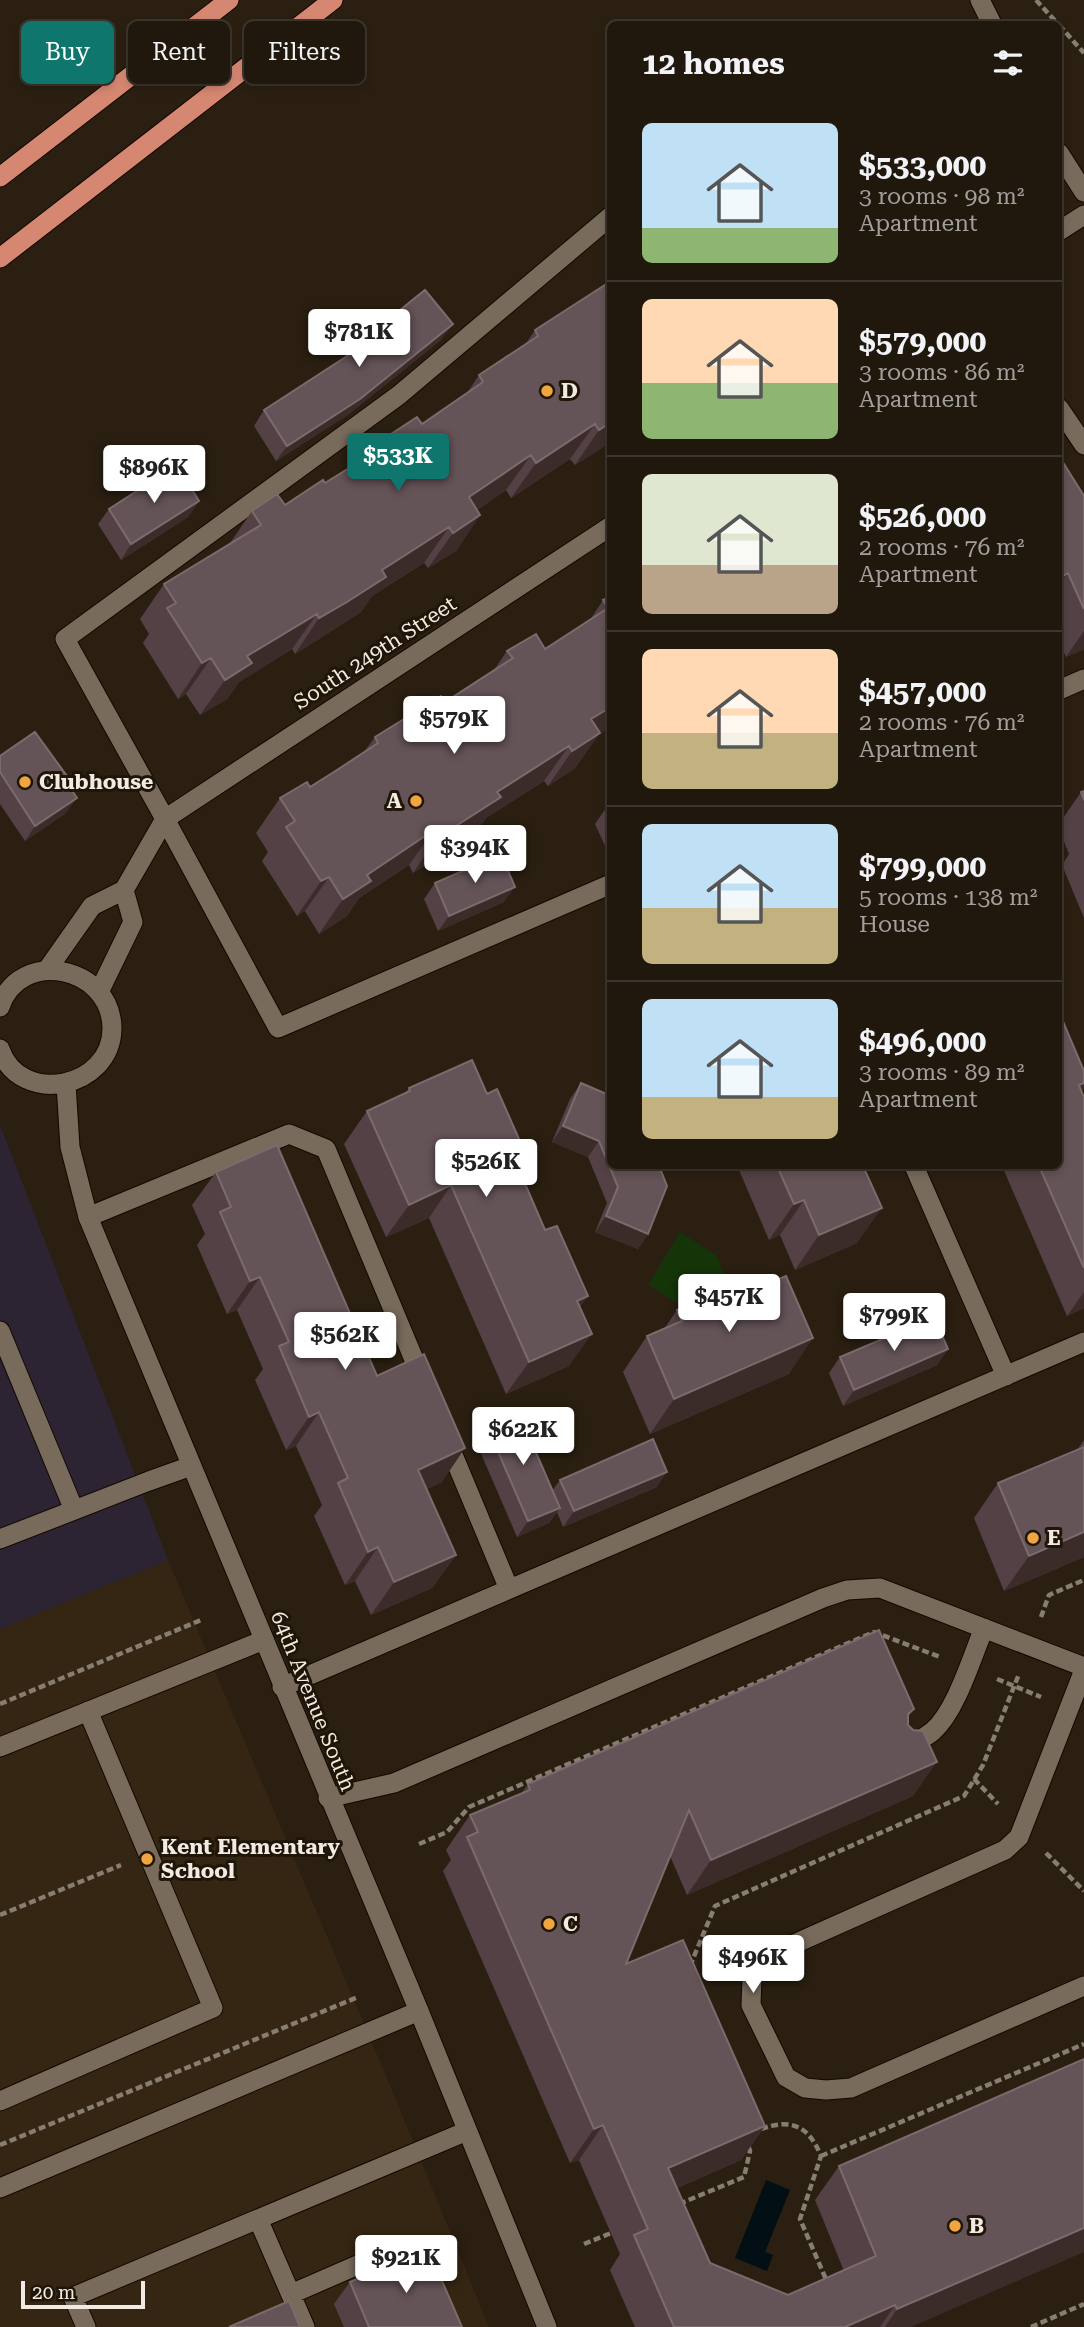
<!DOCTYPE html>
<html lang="en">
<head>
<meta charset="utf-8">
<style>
	:root { --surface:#20170d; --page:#2d241b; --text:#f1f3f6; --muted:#a29f9d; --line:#3d362e; --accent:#0f766e }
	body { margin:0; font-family:"Roboto Serif",serif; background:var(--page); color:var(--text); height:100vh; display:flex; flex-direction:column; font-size:26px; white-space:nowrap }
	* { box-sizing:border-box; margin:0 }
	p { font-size:23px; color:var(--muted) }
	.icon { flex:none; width:38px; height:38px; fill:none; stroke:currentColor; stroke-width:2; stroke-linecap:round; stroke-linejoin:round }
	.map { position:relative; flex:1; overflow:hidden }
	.side { position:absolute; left:607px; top:21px; width:455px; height:1148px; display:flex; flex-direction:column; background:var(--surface); border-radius:10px; box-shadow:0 4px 10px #0003,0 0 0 2px var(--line) }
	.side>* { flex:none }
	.guide { position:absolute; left:21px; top:21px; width:481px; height:63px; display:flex; gap:14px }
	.scale { position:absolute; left:21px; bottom:18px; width:124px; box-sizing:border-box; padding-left:7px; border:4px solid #f3ebe3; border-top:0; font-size:19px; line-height:24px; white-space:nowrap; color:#f3ebe3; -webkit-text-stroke:5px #201608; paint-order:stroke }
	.price { position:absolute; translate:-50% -60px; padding:0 16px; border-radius:7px; background:#fff; color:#222; font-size:23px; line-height:46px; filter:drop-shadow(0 2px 4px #0008) }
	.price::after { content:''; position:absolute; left:50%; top:42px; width:21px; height:16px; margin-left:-10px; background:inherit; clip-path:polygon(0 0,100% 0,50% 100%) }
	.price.on { background:var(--accent); color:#fff }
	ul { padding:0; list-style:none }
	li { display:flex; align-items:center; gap:21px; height:175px; padding:0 35px }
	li+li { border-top:2px solid var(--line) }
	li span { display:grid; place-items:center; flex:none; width:196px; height:140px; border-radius:10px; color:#555 }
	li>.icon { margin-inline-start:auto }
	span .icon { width:84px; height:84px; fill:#fffc; stroke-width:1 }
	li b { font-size:30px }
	h2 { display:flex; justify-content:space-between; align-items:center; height:84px; padding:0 35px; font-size:30px }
	.chip { padding:0 24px; border-radius:10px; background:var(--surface); box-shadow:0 4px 10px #0003,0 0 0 2px var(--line); font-size:24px; line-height:63px }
	.chip.on { background:var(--accent); color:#fff }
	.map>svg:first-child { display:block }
	.built { fill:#352613 }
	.industrial { fill:#2d2433 }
	.green { fill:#153509 }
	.water { fill:#020f14 }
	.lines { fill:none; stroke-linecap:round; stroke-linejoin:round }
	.service-casing { stroke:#120901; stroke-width:21 }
	.minor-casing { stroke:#120901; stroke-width:21 }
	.tertiary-casing { stroke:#120901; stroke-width:21 }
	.trunk-casing { stroke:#120901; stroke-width:21 }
	.path { stroke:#877e72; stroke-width:4.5; stroke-dasharray:7 3.5; stroke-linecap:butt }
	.service { stroke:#786b5c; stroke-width:19 }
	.minor { stroke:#786b5c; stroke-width:19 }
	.tertiary { stroke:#786b5c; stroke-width:19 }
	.trunk { stroke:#d68772; stroke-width:19 }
	.wall { fill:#534146 }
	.shaded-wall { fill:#3b2c2a }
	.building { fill:#645357; stroke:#7b6b6d; stroke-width:2 }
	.poi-dot { fill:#f1a540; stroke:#201608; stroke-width:2.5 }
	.labels { text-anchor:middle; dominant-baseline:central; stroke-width:6; stroke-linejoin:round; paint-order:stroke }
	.poi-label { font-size:21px; font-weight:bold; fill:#f3ebe3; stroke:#201608; text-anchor:start }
	.street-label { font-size:21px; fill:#f3ebe3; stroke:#201608 }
</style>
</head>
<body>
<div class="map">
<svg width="1084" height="2327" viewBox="0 0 1084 2327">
	<rect width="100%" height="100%" fill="#2a1f11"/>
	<path class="built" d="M168,1560L392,2090L489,2327H0V1629Z"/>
	<path class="industrial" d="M0,1125L168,1560L0,1629Z"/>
	<path class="green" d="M680,1232L717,1256L726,1281L698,1313L687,1309L648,1285Z"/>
	<path class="water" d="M766,2180L790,2190L765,2252L773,2255L767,2271L735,2258Z"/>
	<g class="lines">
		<g class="service-casing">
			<path id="service" d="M1059,408L1084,445
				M1059,690L1084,679
				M165,819L278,1028L611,884
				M914,1166L1006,1376
				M88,1217L289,1134L326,1149L423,1381
				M0,1331L74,1510
				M446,1438L509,1589
				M0,1539L149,1481L191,1466
				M1084,1670L1019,1837L1005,1850L756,1961L752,1979L751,2005L786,2077L805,2088L826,2090L851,2088L1084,1986
				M282,1687L1084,1342
				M0,1747L264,1640
				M905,1749C913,1743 925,1738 933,1731C956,1711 972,1657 984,1628
				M328,1798L394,1783L823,1598L847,1590L880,1588L1084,1667
				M0,2101L213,2008L88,1711
				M0,2188L419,2011
				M258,2219L305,2327
				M291,2294L383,2254C400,2252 417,2255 430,2269
				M86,2327L73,2297L467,2131"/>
		</g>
		<g class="minor-casing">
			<path id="minor" d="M980,0L992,24
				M1059,153L1084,192
				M1059,231L1084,215
				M165,819L65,639L399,395L611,216
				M47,970L92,906L124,890L165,819L611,526
				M99,992L133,922L124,890"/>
		</g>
		<g class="tertiary-casing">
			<path id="tertiary" d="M0,1007C19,948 111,965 112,1028C112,1089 20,1107 0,1049
				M66,1084L70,1147L88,1217L419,2011L547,2327"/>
		</g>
		<g class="trunk-casing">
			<path id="trunk" d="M0,177L229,0
				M0,258L333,0"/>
		</g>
		<path class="path" d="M1036,0L1058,24
			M1059,25L1084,53
			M1041,1617L1049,1595L1084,1580
			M997,1679L1041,1697
			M0,1704L201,1620
			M974,1779L998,1804
			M419,1844L447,1832L469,1807L874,1632L940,1657
			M1046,1853L1084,1891
			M0,1915L121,1865
			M690,1966L715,1906L964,1796L983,1765L1019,1674
			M761,2129C791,2118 809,2126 821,2156L800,2219L828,2284
			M0,2145L358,1997
			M821,2156L1084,2044
			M679,2204L744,2177L750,2151L748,2145
			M584,2244L616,2231
			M1031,2327L1084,2304"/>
		<use href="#service" class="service"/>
		<use href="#minor" class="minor"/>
		<use href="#tertiary" class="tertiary"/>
		<use href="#trunk" class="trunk"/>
	</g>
	<path class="wall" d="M611,281V442L575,465L570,459L511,498L506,490L477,510L480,515L456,551L428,568L424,563L372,596L361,612L322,637L295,654L292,649L239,682L227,699L200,715L186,694L178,699L143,643L149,634L140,619L164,584L228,546L252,511L285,505L325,483L382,447L391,434L422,424L467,393L479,375L525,345L535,330Z
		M442,339L349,414L276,461L254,426L264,410L352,353L359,343Z
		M1059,456L1084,496V649L1066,657L1059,641Z
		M199,501L188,517L121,560L98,524L109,509Z
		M611,596V727L599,734L575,768L548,786L544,781L486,818L476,832L413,873L409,865L359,898L347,916L319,934L305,911L297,916L262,861L268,852L256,833L280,798L310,787L337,770L364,752L375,737L445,702L494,670L507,651L545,649L590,620L603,600Z
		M0,756L72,783L70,787L66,813L25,841L0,804Z
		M1084,791V918L1062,865L1069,854L1059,829V824L1081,792Z
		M611,806V856L610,857L595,824L606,808Z
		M435,883L504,902L438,931L424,899Z
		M1084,1071V1088L1081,1092L1084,1098V1308L1067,1316L1002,1166H1059Z
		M581,1083L648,1234L638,1249L595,1232L607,1203L588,1157L552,1142L570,1099Z
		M409,1088L521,1175L580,1307L569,1366L506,1394L429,1218L386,1237L344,1144L367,1111L405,1094Z
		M742,1166H863L857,1243L795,1270L780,1235L769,1240L739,1170Z
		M216,1172L377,1376L442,1482L427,1489L456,1555L432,1588L371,1615L355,1581L345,1585L314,1516L322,1505L296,1446L286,1450L255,1380L263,1369L237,1310L227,1314L197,1245L205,1234L192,1205Z
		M752,1290L789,1374L650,1434L623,1372L647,1336L664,1329L677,1310Z
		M948,1349L937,1365L843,1406L829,1373L840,1357Z
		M487,1426L552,1491L560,1480L657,1487L563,1527L557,1512L549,1523L517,1537L476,1442Z
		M1084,1440V1557L1004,1591L974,1518L998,1483L1077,1450Z
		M914,1709L908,1717V1725L913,1796L687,1895L670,1856L626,1964L765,2126L741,2160L677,2188L710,2263L788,2295L844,2271L815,2200L839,2166L911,2327H635L610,2270L620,2254L579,2160L570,2163L443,1871L451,1860L446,1850L470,1815L521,1794L528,1784Z
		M350,2282L462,2327H344L334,2304Z"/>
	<path class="shaded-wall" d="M453,324L442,339L349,414L276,461L287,446Z
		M611,422V442L575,465L599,430Z
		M595,424L570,459L511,498L536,463Z
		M531,455L506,490L450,528L449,527L424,563L372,596L361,612L295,654L319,618L382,570L469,497Z
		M199,501L188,517L121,560L131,544Z
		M480,515L456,551L428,568L453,533Z
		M1068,573L1059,586V579Z
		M317,614L292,649L239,682L227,699L200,715L225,680L247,656Z
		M1084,631V649L1066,657Z
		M211,658L186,694L178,699L202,663Z
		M611,707V727L599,734L575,768L548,786L572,751L591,719Z
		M569,746L544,781L486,818L476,832L413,873L437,838L497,792Z
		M77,798L66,813L25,841L35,826Z
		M434,830L409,865L359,898L347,916L319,934L343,899L367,875Z
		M329,877L305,911L297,916L321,881Z
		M515,887L504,902L438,931L449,916Z
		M1084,1083V1088L1065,1115L1079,1085Z
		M563,1126L599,1141L588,1157L552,1142Z
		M525,1162L530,1164L507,1196L517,1165Z
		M451,1185L429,1218L386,1237L409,1205Z
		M804,1200L780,1235L769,1240L794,1204Z
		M882,1208L857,1243L795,1270L819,1235Z
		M606,1216L648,1234L638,1249L595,1232Z
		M260,1277L237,1310L227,1314L250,1281Z
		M1084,1292V1308L1067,1316Z
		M588,1296L565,1329L577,1301Z
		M592,1334L569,1366L506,1394L529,1362Z
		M813,1338L789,1374L650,1434L674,1399Z
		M948,1349L937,1365L843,1406L854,1390Z
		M319,1412L296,1446L286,1450L309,1417Z
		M465,1448L442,1482L395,1503L418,1470Z
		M667,1472L657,1487L563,1527L574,1511Z
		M560,1508L549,1523L517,1537L528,1521Z
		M1084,1532V1557L1004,1591L1029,1556Z
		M378,1547L355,1581L345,1585L368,1552Z
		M456,1555L432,1588L371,1615L394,1582Z
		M937,1762L913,1796L687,1895L711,1860Z
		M603,2125L579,2160L570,2163L594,2129Z
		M765,2126L741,2160L644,2202L668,2168Z
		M1084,2228V2252L911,2327H885L897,2309Z
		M895,2305L880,2327H845Z"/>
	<path class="building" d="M611,281V422L599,430L595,424L536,463L531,455L469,497L480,515L453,533L449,527L382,570L386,577L347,602L319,618L317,614L247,656L252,663L225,680L211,658L202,663L167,608L176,603L164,584L261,525L252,511L277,494L285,505L323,480L325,483L394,440L391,434L417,417L422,424L483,382L479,375L538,336L535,330Z
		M425,290L453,324L360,399L287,446L264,410L361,347L359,343Z
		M1059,456L1084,496V609L1068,573L1059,579Z
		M177,465L199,501L131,544L109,509Z
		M611,596V707L591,719L600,733L572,751L569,746L497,792L501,797L437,838L434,830L367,875L371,881L343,899L329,877L321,881L286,827L295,821L280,798L307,782L310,787L337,770L378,743L375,737L441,696L445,702L513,658L507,651L536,634L545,649L608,608L603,600Z
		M35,732L72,783L69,786L77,798L35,826L0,772V756Z
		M1084,791V800L1081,792Z
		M611,806V819L606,808Z
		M501,854L515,887L449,916L435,883Z
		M1059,1012L1084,1071V1083L1079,1085L1084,1098V1268L1039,1166H1059Z
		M472,1060L487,1094L497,1089L530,1164L525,1162L517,1165L545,1230L557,1226L588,1296L577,1301L592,1334L529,1362L451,1185L409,1205L367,1111L410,1091L409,1088Z
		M581,1083L611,1096V1166H659L667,1186L648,1234L606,1216L618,1187L599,1141L563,1126Z
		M277,1145L377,1376L424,1354L465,1448L418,1470L456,1555L394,1582L378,1547L368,1552L338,1483L348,1478L319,1412L309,1417L279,1346L289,1342L260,1277L250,1281L220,1212L231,1207L216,1172Z
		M777,1166H863L882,1208L819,1235L804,1200L794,1204Z
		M786,1276L813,1338L674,1399L647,1336L682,1321L677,1310L747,1280L752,1290Z
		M934,1317L948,1349L854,1390L840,1357Z
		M519,1413L560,1508L528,1521L487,1426Z
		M653,1439L667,1472L574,1511L560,1480Z
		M1084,1447V1532L1029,1556L998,1483Z
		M879,1630L914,1709L908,1714V1725L913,1730L923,1731L937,1762L711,1860L689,1810L626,1964L683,1940L765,2126L668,2168L710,2263L788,2295L876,2256L839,2166L1084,2059V2228L897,2309L895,2305L845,2327H674L634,2235L648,2229L603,2125L594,2129L467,1837L478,1832L470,1815L530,1790L528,1784Z
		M427,2249L429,2251L462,2327H369L350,2282Z
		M289,2301L300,2327H229Z"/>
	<g class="poi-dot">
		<circle cx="547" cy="391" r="7"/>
		<circle cx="25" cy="782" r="7"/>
		<circle cx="416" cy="801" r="7"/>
		<circle cx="1033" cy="1538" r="7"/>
		<circle cx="147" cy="1859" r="7"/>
		<circle cx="549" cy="1924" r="7"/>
		<circle cx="955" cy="2226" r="7"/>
	</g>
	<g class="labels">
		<g class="poi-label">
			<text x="561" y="391">D</text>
			<text x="39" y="782">Clubhouse</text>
			<text x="402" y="801" text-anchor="end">A</text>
			<text x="1047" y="1538">E</text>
			<text x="161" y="1847">Kent Elementary<tspan x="161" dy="24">School</tspan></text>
			<text x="563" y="1924">C</text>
			<text x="969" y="2226">B</text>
		</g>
		<g class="street-label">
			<text transform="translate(375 653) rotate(-33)">South 249th Street</text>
			<text transform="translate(313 1701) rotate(68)">64th Avenue South</text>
		</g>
	</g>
</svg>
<div class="scale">20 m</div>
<b class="price" style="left:359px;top:369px">$781K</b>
<b class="price on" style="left:398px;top:493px">$533K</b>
<b class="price" style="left:154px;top:505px">$896K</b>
<b class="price" style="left:454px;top:756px">$579K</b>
<b class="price" style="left:475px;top:885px">$394K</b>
<b class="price" style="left:486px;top:1199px">$526K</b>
<b class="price" style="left:729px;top:1334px">$457K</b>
<b class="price" style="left:894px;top:1353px">$799K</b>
<b class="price" style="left:345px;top:1372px">$562K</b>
<b class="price" style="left:523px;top:1467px">$622K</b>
<b class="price" style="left:753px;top:1995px">$496K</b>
<b class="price" style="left:406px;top:2295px">$921K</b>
<div class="guide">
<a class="chip on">Buy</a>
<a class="chip">Rent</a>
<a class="chip">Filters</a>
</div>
<section class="side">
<h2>12 homes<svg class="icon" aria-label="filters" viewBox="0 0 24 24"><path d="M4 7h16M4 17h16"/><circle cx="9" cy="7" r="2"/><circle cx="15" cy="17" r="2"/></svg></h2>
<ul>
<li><span style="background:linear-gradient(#bfe0f5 75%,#8fb573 0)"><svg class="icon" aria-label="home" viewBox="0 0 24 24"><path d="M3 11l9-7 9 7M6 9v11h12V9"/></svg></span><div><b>$533,000</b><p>3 rooms · 98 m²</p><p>Apartment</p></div></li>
<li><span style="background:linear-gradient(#ffd9b3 60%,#8fb573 0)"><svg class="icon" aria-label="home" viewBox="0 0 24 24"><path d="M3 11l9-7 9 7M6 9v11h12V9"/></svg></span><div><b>$579,000</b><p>3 rooms · 86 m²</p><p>Apartment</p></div></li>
<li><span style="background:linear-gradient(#dfe7d0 65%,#b9a48a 0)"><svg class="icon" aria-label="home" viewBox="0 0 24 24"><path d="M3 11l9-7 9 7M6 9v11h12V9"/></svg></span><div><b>$526,000</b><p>2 rooms · 76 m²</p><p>Apartment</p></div></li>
<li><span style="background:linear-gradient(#ffd9b3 60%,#c2b280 0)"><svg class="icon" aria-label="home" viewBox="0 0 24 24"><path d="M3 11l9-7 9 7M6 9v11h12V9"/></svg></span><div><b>$457,000</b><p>2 rooms · 76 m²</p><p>Apartment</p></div></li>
<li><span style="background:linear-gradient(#bfe0f5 60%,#c2b280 0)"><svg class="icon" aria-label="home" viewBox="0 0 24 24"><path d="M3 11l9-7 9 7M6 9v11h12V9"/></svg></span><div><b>$799,000</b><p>5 rooms · 138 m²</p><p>House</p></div></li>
<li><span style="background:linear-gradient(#bfe0f5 70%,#c2b280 0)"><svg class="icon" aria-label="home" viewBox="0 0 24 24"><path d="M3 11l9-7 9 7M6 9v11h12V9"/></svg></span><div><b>$496,000</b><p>3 rooms · 89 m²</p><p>Apartment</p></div></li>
</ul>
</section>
</div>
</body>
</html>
